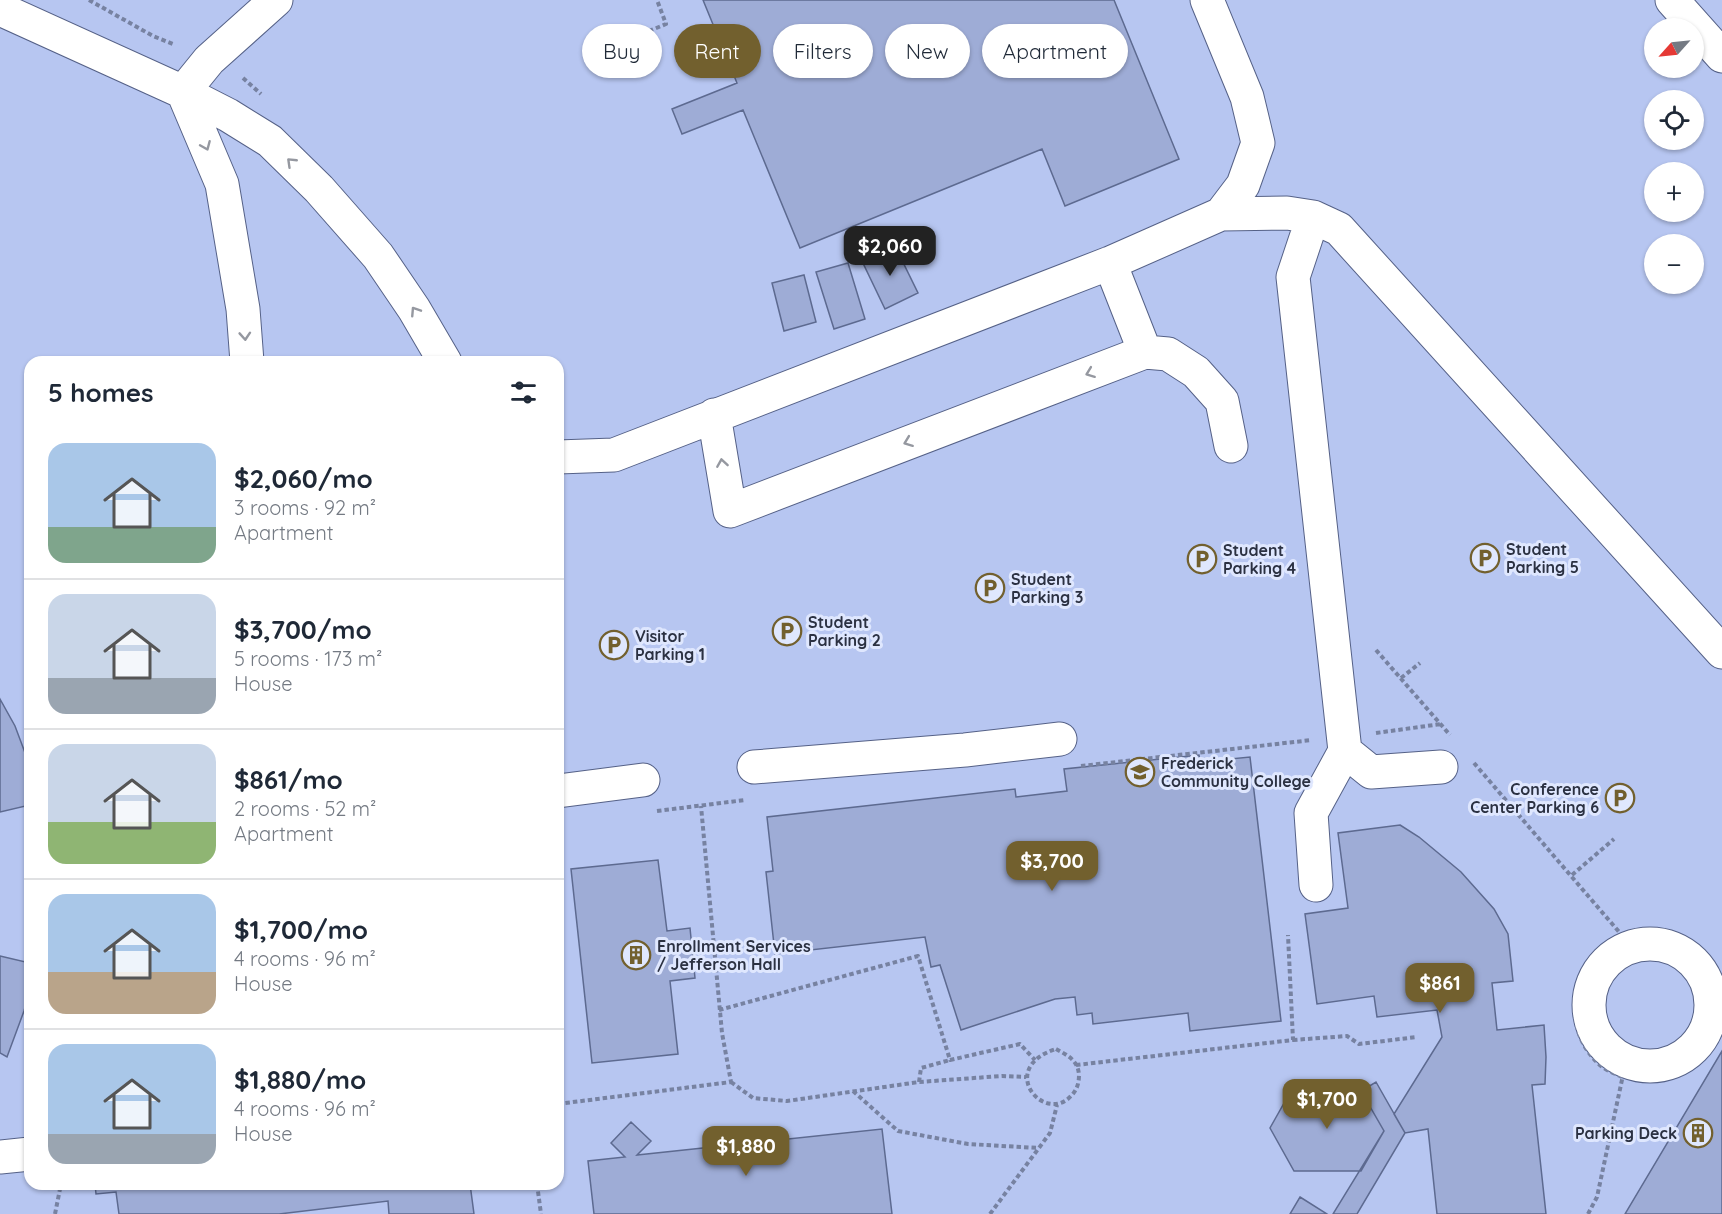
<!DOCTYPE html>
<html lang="en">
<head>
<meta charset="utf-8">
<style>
	:root { --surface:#fff; --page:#f2f2f3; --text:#1f2937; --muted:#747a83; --line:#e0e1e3; --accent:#72602e }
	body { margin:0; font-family:Quicksand,sans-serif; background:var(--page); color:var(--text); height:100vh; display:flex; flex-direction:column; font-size:22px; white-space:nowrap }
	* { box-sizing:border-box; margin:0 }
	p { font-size:20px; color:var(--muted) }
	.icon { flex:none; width:33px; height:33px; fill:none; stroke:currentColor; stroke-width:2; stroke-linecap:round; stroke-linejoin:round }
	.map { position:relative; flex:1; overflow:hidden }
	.panel { position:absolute; left:24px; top:356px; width:540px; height:834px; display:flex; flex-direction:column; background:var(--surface); border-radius:18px; box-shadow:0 2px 4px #0004 }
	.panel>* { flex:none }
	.guide { position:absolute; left:582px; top:24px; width:570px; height:54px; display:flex; gap:12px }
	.needle { width:39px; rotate:243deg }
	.tools { position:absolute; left:1644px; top:18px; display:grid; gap:12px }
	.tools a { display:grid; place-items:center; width:60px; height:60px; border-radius:50%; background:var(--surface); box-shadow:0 2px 4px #0004; font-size:30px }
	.price { position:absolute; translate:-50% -51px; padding:0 14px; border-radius:12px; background:var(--accent); color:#fff; font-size:20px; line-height:39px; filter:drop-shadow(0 2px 3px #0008) }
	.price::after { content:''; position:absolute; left:50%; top:36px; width:18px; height:14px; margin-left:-9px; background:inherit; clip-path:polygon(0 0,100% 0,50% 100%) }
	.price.active { background:#222; color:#fff }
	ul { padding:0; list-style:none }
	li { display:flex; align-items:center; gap:18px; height:150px; padding:0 24px }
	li+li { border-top:2px solid var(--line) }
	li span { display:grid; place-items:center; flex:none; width:168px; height:120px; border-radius:18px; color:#555 }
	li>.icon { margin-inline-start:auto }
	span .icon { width:72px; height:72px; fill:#fffc; stroke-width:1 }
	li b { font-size:26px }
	h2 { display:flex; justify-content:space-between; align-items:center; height:72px; padding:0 24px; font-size:26px }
	.chip { padding:0 21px; border-radius:27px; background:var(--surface); box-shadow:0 2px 4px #0004; font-size:21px; line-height:54px }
	.chip.active { background:var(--accent); color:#fff }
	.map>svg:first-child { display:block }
	.building { fill:#9eacd6; stroke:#5d6a90; stroke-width:1.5 }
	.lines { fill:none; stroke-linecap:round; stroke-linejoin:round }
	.minor-casing { stroke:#556187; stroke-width:35 }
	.path { stroke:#7782a1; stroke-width:4; stroke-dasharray:4.5 3; stroke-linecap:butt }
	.minor { stroke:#fff; stroke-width:33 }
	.oneway { stroke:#9598a0 }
	.labels { text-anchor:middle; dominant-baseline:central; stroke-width:6; stroke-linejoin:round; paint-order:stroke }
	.poi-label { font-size:16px; font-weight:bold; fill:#2b3142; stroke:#dfe7fe; text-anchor:start }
</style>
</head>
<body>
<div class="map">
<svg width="1722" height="1214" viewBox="0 0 1722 1214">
	<rect width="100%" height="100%" fill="#b7c6f1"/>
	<path class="building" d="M703,0H1114L1179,159L1065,206L1042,149L800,248L743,110L682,134L672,109L737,83Z
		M895,246L918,293L885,309L862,261Z
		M848,263L865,319L834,329L816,272Z
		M804,275L816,322L784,331L772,283Z
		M0,699L15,726L30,766V805L0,812Z
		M1199,755L1200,762L1250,757L1281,1021L1190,1031L1188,1013L1093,1024L1092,1013L1077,1015L1075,997L1055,999L961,1030L940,965L931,967L925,937L775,954L766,872L773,871L767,817L1015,789L1016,797L1067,791L1064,769Z
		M1400,825L1419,837L1461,872L1494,909L1508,934L1513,981L1492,983L1497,1030L1544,1025L1546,1057L1545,1084L1532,1085L1546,1214H1437L1428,1129L1405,1133L1394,1114L1442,1037L1437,1010L1377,1017L1374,996L1317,1004L1305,914L1348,908L1338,833Z
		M658,860L667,931L690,928L695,978L670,981L678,1054L592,1063L571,869Z
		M0,956L30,963V989L24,1011L7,1057L0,1053Z
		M1722,1051V1214H1625Z
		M1376,1082L1405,1133L1357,1214H1333L1384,1131L1361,1091Z
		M1292,1089L1361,1091L1384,1131L1361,1171H1294L1270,1128Z
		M631,1122L651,1141L637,1155L882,1129L892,1214H594L588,1161L625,1157L611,1143Z
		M95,1184H470L474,1214H389L388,1201L279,1214H119L116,1192L96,1194Z
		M1300,1197L1327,1214H1290Z"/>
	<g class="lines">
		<g class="minor-casing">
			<path id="minor" d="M1207,0L1247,97L1258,143L1243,185L1221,214
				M1672,0L1722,56
				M0,9L183,92L228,115L270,141L319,189L378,256L414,309L445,362
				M183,92L222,184L243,309L247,362
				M183,92L209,60L276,0
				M1313,217L1293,277L1345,751L1311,813L1316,885
				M1110,263L1145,352
				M714,415L730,511L1145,352L1168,354L1196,372L1222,401L1231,446
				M558,457L614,455L1110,263L1221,214L1287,213L1313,217L1339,229L1722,652
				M1345,751L1371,772L1441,767
				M754,767L965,750L1060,739
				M558,791L643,780
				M1589 1005a61 61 0 1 1 122 0a61 61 0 1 1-122 0Z
				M0,1157L30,1154"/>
		</g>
		<path class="path" d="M89,0L153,36L173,44
			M642,34L666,24L657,0
			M243,78L261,94
			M1376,650L1450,735
			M1401,678L1420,663
			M1376,733L1441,724
			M1474,763L1632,947
			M1081,766L1312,740
			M657,811L745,800
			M1572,875L1614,839
			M719,1010L918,956L950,1060L1020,1044L1035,1060
			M1293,1040L1347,1036L1359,1044L1417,1037
			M1056,1049C1067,1055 1078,1060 1079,1075C1079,1083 1077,1090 1071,1096C1044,1125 996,1068 1056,1049Z
			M1076,1065L1293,1040L1288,935
			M1622,1077C1616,1074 1607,1071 1601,1066C1568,1037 1567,992 1595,958C1602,949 1615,943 1625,937
			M731,1082L753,1098L787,1101L919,1082L1002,1076L1026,1077
			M919,1082L921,1068L950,1060
			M853,1091L898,1131L968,1144L1039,1148
			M558,1104L731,1082L722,1033L701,806
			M537,1184L541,1214
			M55,1214L61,1184
			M990,1214L1050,1133L1057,1105
			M1588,1214L1597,1197L1626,1061"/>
		<use href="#minor" class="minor"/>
	</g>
	<defs><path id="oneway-chevron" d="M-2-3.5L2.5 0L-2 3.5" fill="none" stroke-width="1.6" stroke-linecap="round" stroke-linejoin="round" transform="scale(1.5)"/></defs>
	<g class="oneway">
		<use href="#oneway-chevron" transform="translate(206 146) rotate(67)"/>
		<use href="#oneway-chevron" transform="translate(291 162) rotate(-136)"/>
		<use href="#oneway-chevron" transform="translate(415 311) rotate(-123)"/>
		<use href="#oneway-chevron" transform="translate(245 336) rotate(86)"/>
		<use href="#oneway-chevron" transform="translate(1090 373) rotate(159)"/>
		<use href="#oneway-chevron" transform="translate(908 442) rotate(159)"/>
		<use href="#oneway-chevron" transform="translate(722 463) rotate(-99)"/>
	</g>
	<defs>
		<g id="parking-ring" transform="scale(1.5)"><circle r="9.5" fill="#dfe7fe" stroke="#72602e" stroke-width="1.5"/><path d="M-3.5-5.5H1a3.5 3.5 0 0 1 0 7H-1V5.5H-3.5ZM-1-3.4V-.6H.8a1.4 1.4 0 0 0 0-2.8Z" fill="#72602e"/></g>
		<g id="university-ring" transform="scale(1.5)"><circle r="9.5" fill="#dfe7fe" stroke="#72602e" stroke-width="1.5"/><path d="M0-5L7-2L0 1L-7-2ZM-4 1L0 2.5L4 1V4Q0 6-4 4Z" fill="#72602e"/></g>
		<g id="building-ring" transform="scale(1.5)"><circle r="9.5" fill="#dfe7fe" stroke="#72602e" stroke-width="1.5"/><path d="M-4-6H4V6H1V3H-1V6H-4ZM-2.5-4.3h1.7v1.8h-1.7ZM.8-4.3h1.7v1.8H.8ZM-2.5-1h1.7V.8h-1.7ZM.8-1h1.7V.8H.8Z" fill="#72602e"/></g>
	</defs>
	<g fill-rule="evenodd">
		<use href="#parking-ring" x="1485" y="558"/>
		<use href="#parking-ring" x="1202" y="559"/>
		<use href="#parking-ring" x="990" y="588"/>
		<use href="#parking-ring" x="787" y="631"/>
		<use href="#parking-ring" x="614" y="645"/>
		<use href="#university-ring" x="1140" y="772"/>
		<use href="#parking-ring" x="1620" y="798"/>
		<use href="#building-ring" x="636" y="955"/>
		<use href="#building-ring" x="1698" y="1133"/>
	</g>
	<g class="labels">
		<g class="poi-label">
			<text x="1506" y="549">Student<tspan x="1506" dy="18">Parking 5</tspan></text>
			<text x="1223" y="550">Student<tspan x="1223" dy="18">Parking 4</tspan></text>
			<text x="1011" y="579">Student<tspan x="1011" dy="18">Parking 3</tspan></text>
			<text x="808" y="622">Student<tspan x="808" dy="18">Parking 2</tspan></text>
			<text x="635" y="636">Visitor<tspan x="635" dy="18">Parking 1</tspan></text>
			<text x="1161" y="763">Frederick<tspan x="1161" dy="18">Community College</tspan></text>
			<text x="1599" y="789" text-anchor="end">Conference<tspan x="1599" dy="18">Center Parking 6</tspan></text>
			<text x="657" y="946">Enrollment Services<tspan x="657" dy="18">/ Jefferson Hall</tspan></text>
			<text x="1677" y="1133" text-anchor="end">Parking Deck</text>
		</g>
	</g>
</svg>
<div class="tools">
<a><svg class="needle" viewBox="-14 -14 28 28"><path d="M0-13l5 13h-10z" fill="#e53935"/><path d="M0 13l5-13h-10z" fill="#747a83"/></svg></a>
<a><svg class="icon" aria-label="locate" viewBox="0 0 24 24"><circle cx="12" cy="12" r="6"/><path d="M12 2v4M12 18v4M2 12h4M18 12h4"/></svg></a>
<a>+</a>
<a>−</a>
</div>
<b class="price active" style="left:890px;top:277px">$2,060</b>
<b class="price" style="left:1052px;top:892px">$3,700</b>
<b class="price" style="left:1440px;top:1014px">$861</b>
<b class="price" style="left:1327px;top:1130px">$1,700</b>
<b class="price" style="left:746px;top:1177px">$1,880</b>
<div class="guide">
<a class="chip">Buy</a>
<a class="chip active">Rent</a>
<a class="chip">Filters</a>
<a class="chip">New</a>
<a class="chip">Apartment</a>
</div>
<section class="panel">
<h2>5 homes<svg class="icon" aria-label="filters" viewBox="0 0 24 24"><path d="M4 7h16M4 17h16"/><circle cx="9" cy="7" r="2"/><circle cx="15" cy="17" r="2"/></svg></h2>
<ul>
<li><span style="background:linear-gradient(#a9c7e8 70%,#7fa58c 0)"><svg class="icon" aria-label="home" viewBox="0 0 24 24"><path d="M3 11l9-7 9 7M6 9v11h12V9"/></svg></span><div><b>$2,060/mo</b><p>3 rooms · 92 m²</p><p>Apartment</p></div></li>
<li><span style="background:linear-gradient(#c9d6e8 70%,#9aa5b1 0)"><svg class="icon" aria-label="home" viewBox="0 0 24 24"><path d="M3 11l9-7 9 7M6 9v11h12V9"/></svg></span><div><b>$3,700/mo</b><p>5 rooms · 173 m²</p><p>House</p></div></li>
<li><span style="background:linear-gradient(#c9d6e8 65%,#8fb573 0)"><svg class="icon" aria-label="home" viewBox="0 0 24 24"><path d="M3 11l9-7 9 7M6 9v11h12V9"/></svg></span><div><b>$861/mo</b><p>2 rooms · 52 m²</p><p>Apartment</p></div></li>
<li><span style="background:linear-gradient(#a9c7e8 65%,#b9a48a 0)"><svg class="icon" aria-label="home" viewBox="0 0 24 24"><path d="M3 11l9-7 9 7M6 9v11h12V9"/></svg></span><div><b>$1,700/mo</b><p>4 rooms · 96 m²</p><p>House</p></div></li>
<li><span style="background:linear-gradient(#a9c7e8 75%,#9aa5b1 0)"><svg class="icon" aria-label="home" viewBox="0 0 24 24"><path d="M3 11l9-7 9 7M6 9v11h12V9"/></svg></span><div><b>$1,880/mo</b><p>4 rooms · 96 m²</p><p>House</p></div></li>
</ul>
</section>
</div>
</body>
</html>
